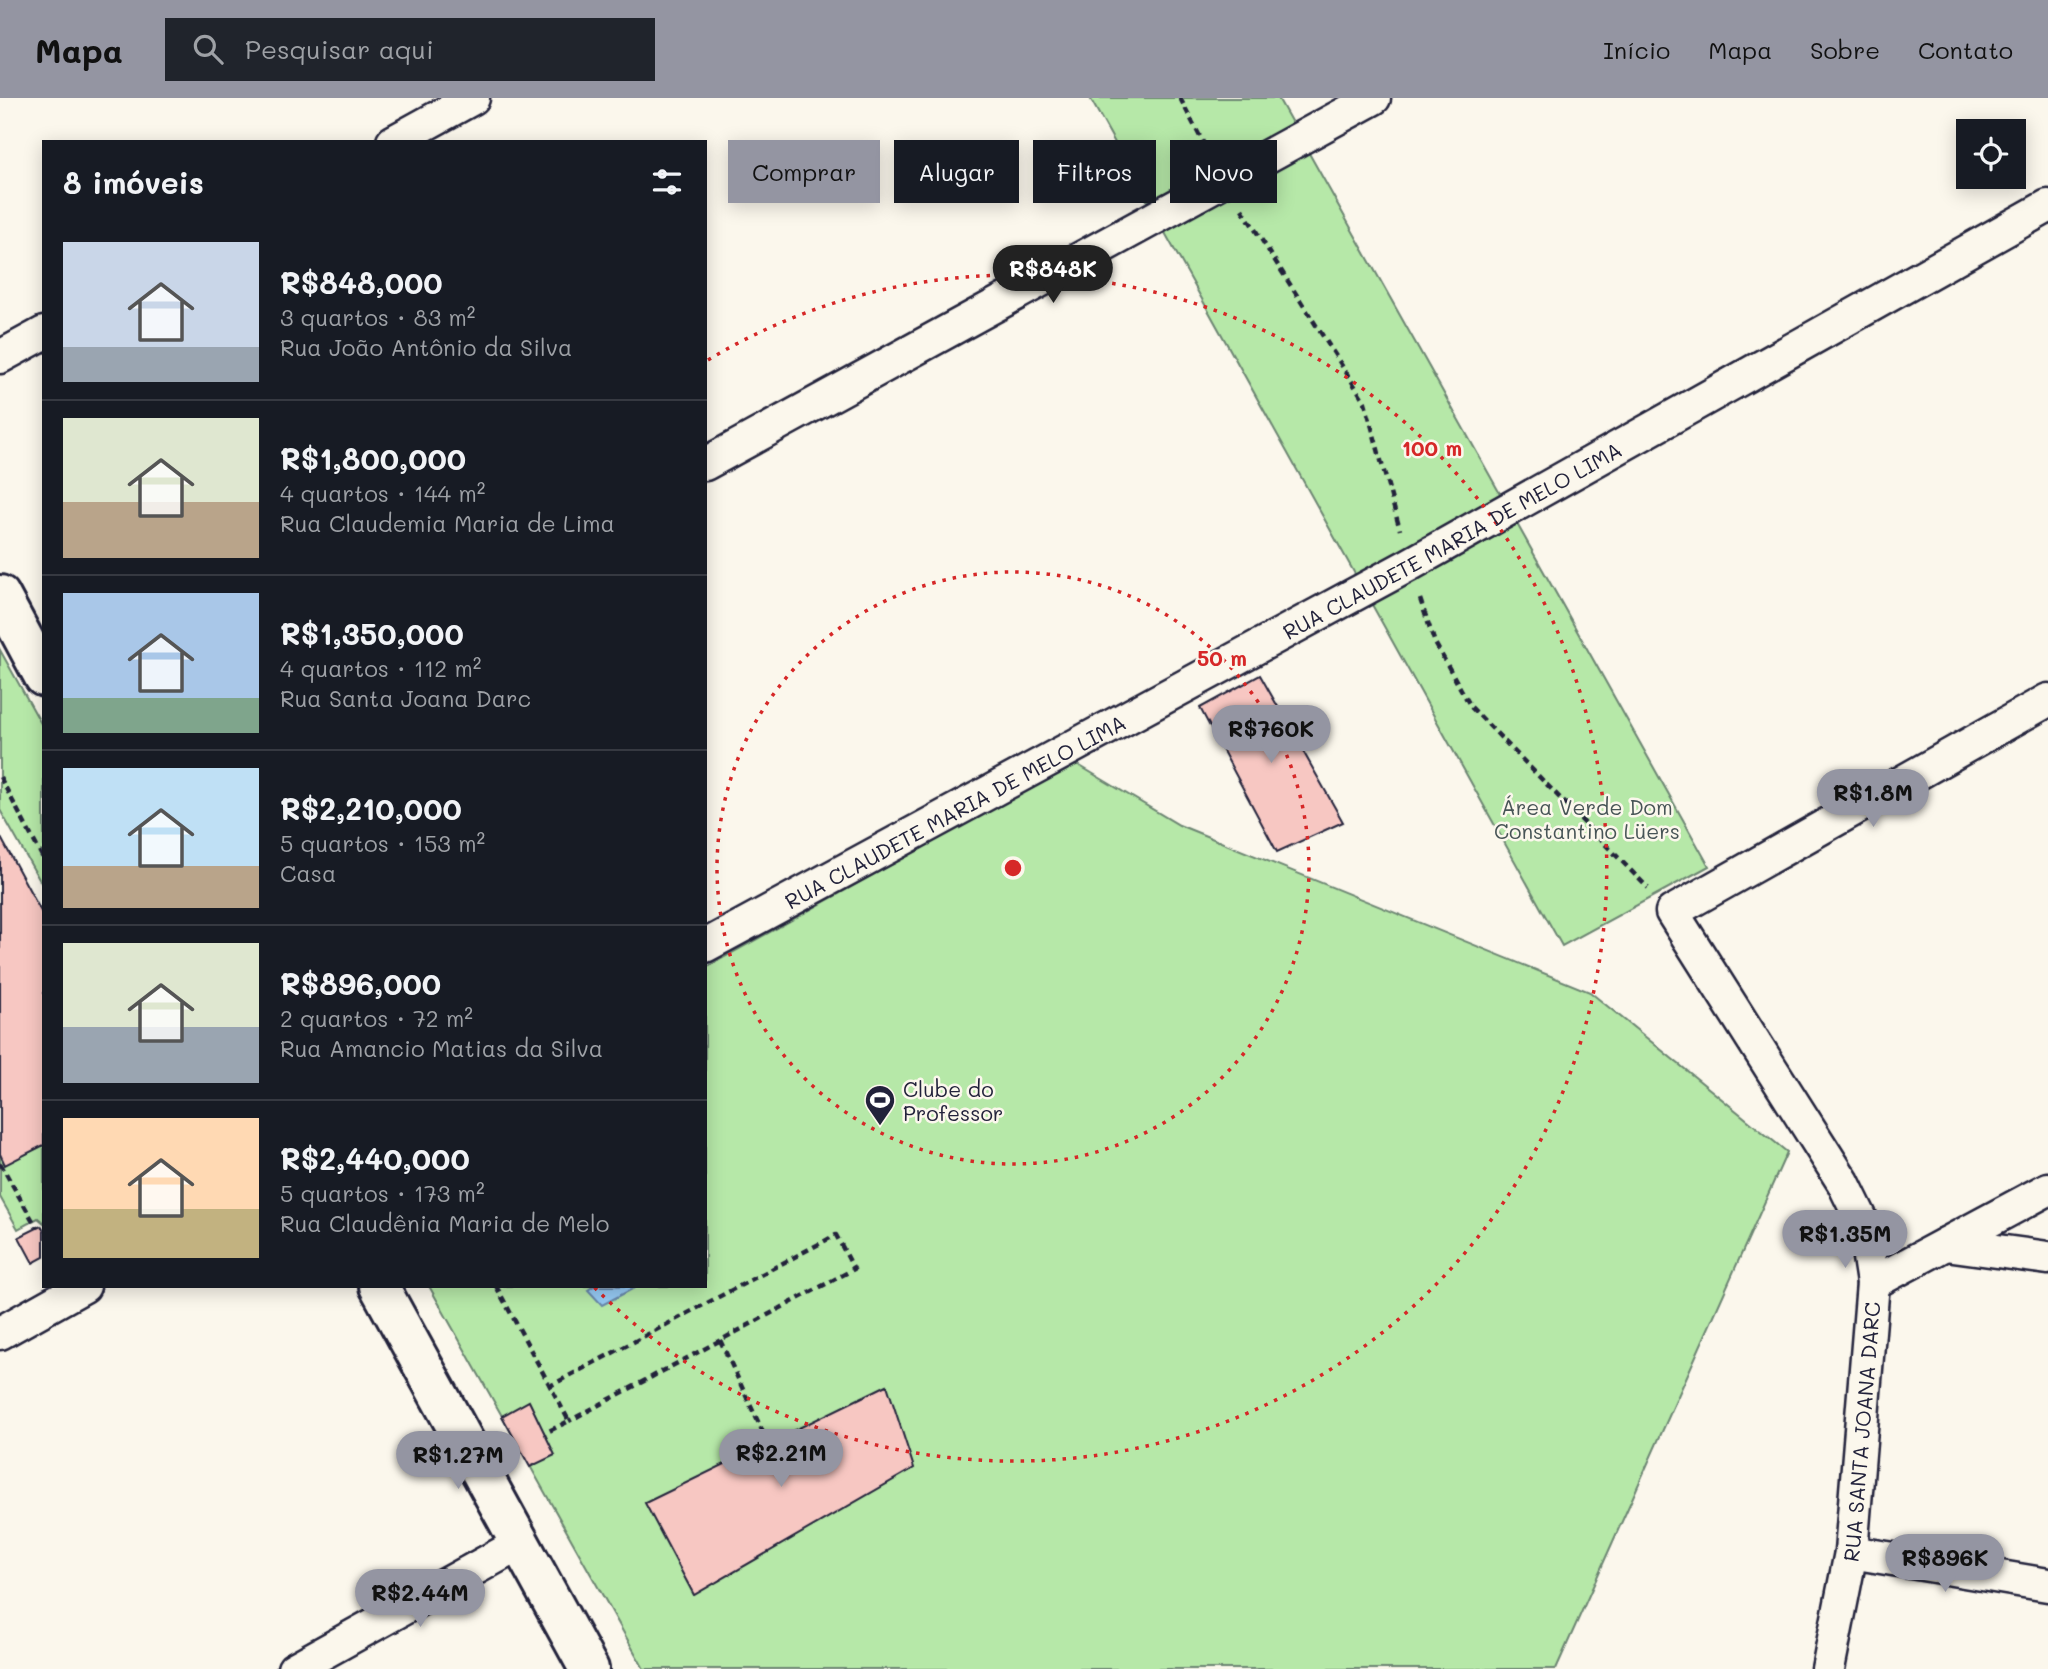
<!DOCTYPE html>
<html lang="pt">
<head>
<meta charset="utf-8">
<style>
	:root { --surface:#171b24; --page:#20242c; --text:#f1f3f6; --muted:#9ea1a6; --line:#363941; --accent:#9495a2 }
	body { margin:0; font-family:Mali,sans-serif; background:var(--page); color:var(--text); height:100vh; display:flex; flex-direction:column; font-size:26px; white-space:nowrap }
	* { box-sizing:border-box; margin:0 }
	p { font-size:23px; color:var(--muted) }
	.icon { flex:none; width:38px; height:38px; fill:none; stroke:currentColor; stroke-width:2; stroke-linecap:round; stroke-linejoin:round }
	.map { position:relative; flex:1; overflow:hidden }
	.details { position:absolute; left:42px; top:42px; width:665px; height:1148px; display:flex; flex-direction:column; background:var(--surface); border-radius:0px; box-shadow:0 4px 18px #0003 }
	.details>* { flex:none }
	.banner { position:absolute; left:728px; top:42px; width:665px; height:63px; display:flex; gap:14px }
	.tools { position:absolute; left:1956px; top:21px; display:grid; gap:14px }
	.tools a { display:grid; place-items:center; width:70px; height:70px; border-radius:0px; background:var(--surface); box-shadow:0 4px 18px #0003; font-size:35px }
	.price { position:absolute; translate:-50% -60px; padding:0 16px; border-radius:24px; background:var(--accent); color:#111; font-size:23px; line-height:46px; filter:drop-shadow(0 2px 4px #0008) }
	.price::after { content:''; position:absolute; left:50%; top:42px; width:21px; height:16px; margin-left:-10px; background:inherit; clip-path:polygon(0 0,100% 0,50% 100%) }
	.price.selected { background:#222; color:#fff }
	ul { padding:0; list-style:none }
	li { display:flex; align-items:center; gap:21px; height:175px; padding:0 21px }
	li+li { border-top:2px solid var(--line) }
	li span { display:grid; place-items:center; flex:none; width:196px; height:140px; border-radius:0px; color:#555 }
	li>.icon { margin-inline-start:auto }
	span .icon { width:84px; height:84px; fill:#fffc; stroke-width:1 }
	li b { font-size:30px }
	h2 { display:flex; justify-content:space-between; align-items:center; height:84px; padding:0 21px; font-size:30px }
	.pill { padding:0 24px; border-radius:0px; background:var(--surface); box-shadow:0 4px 18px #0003; font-size:24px; line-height:63px }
	.pill.selected { background:var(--accent); color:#111 }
	header { display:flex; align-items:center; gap:42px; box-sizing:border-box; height:98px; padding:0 35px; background:var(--accent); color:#111 }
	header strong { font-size:33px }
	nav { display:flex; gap:38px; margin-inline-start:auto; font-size:24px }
	.search { width:490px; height:63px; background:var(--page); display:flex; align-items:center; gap:18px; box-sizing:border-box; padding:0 24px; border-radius:0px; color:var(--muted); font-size:26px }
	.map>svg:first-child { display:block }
	.green { fill:#b6e8a8; stroke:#6c8572; stroke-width:2 }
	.water { fill:#96caf4; stroke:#6887aa; stroke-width:2 }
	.building { fill:#f7c7c2; stroke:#22223b; stroke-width:2 }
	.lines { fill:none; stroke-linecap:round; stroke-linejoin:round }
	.minor-casing { stroke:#22223b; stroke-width:37 }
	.tertiary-casing { stroke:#22223b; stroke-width:44 }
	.path { stroke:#22223b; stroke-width:4.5; stroke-dasharray:7 5; stroke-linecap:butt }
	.minor { stroke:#fbf7ec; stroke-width:32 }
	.tertiary { stroke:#fbf7ec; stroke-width:38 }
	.ring { fill:none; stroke:#d62828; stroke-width:3.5; stroke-dasharray:3.5 7 }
	.labels { text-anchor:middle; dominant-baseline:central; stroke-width:5; stroke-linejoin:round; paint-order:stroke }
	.street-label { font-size:21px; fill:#22223b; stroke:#fbf7ec }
	.park-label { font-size:21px; fill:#475456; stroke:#fbf7ec }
	.poi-label { font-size:21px; fill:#22223b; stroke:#fbf7ec; text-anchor:start }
	.centre { fill:#d62828; stroke:#fbf7ec; stroke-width:3.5 }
	.ring-label { font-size:21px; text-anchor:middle; font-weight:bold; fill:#d62828; stroke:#fbf7ec; stroke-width:5; stroke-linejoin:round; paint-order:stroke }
</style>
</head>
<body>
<header>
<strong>Mapa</strong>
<div class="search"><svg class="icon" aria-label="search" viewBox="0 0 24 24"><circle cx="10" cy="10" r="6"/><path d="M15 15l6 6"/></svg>Pesquisar aqui</div>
<nav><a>Início</a><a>Mapa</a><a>Sobre</a><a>Contato</a></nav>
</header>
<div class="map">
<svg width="2048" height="1571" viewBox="0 0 2048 1571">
	<rect width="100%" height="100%" fill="#fbf7ec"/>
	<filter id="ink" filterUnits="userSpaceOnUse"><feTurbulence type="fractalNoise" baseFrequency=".0143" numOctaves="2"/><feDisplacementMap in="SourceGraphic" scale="14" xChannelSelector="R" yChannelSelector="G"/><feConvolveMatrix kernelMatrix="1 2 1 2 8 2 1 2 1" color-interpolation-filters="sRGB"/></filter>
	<g filter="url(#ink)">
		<path class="green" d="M1090,0H1278L1709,768L1562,848Z
			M0,552L44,631V790L0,712Z
			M1075,665L1179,727L1590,894L1787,1054L1556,1571H644L429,1188H705V870Z
			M44,1047V1125L38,1120L18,1131L0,1099V1056L5,1066Z"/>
		<path class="water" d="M594,1188H638L602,1207L588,1192Z"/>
		<path class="building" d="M1260,577L1343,724L1277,754L1200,610Z
			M0,738L44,819V1047L5,1067L0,1056Z
			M41,1128L44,1133V1159L33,1165L19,1139Z
			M887,1287L914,1370L694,1497L645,1405Z
			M529,1303L555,1357L530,1369L502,1318Z"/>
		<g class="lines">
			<g class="minor-casing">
				<g id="minor">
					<path d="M393,44L473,0"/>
					<path d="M0,259L44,235"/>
					<path d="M705,366L1374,0"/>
					<path id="s1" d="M705,848L1409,467L2048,108"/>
					<path d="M1946,1146L2048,1160"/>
					<path d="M1873,1185L2048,1091"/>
					<path d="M0,1235L84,1188"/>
					<path d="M1851,1454L2048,1487"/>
					<path d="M294,1571L521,1445"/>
					<path id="s2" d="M1828,1571L1851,1454L1873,1185L1864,1127L1843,1084L1672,814L2048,602"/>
				</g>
			</g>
			<g class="tertiary-casing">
				<path id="tertiary" d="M0,497L44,579
					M379,1188L589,1571"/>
			</g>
			<path class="path" d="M1180,0L1207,52
				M1242,111L1365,304L1400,432
				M1420,501L1435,545L1471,609L1648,790
				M0,679L44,762
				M0,1065L37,1130
				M496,1188L569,1323L545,1335
				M720,1242L768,1345
				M548,1289L836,1137L854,1171L569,1323"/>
			<use href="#minor" class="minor"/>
			<use href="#tertiary" class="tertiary"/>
		</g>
	</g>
	<g class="ring">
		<circle cx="1013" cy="770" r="296"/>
		<path d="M708 262A593 593 0 1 1 594 1189"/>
	</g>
	<defs>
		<g id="stadium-pin" transform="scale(1.575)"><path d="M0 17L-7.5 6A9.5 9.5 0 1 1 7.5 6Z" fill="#22223b" stroke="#fbf7ec"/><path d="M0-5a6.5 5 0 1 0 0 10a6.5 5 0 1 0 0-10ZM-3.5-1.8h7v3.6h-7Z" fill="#fff"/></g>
	</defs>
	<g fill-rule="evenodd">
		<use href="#stadium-pin" x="880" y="1002"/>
	</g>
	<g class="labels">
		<g class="street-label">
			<text stroke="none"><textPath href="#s1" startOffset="850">RUA CLAUDETE MARIA DE MELO LIMA</textPath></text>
			<text stroke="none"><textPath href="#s1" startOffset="284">RUA CLAUDETE MARIA DE MELO LIMA</textPath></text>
			<text stroke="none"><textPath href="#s2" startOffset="240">RUA SANTA JOANA DARC</textPath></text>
		</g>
		<g class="park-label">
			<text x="1587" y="708">Área Verde Dom<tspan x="1587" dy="24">Constantino Lüers</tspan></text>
		</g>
		<g class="poi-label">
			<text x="903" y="990">Clube do<tspan x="903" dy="24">Professor</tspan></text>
		</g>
	</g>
	<circle cx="1013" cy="770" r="10" class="centre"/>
	<g class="ring-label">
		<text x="1432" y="358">100 m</text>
		<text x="1222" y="568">50 m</text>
	</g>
</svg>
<div class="tools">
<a><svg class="icon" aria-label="locate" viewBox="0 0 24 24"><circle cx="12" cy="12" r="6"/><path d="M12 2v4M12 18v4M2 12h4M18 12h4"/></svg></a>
</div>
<b class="price selected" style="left:1053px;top:207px">R$848K</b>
<b class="price" style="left:1271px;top:667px">R$760K</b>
<b class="price" style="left:1873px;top:731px">R$1.8M</b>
<b class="price" style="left:1845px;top:1172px">R$1.35M</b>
<b class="price" style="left:781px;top:1391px">R$2.21M</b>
<b class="price" style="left:458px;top:1393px">R$1.27M</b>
<b class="price" style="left:1945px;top:1496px">R$896K</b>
<b class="price" style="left:420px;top:1531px">R$2.44M</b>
<div class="banner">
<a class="pill selected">Comprar</a>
<a class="pill">Alugar</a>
<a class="pill">Filtros</a>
<a class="pill">Novo</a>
</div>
<section class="details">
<h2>8 imóveis<svg class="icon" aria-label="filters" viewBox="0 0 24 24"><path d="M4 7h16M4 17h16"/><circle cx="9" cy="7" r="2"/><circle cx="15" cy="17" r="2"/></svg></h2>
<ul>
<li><span style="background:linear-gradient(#c9d6e8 75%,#9aa5b1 0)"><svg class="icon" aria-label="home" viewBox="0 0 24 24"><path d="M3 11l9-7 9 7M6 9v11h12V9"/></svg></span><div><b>R$848,000</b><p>3 quartos · 83 m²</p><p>Rua João Antônio da Silva</p></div></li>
<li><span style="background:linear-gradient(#dfe7d0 60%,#b9a48a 0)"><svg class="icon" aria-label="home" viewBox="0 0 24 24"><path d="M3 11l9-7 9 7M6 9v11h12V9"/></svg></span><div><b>R$1,800,000</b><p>4 quartos · 144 m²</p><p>Rua Claudemia Maria de Lima</p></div></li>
<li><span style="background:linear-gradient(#a9c7e8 75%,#7fa58c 0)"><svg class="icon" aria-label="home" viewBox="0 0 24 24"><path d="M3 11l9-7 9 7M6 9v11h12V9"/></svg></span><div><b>R$1,350,000</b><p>4 quartos · 112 m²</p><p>Rua Santa Joana Darc</p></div></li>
<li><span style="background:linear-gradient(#bfe0f5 70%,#b9a48a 0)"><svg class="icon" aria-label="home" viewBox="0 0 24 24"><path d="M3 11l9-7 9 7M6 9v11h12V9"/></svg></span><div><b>R$2,210,000</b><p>5 quartos · 153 m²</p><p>Casa</p></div></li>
<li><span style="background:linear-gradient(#dfe7d0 60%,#9aa5b1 0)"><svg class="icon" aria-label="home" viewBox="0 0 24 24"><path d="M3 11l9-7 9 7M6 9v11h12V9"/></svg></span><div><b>R$896,000</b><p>2 quartos · 72 m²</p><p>Rua Amancio Matias da Silva</p></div></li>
<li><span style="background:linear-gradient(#ffd9b3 65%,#c2b280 0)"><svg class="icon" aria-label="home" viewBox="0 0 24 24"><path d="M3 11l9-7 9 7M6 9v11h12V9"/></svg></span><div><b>R$2,440,000</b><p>5 quartos · 173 m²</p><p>Rua Claudênia Maria de Melo</p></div></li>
</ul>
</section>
</div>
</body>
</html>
